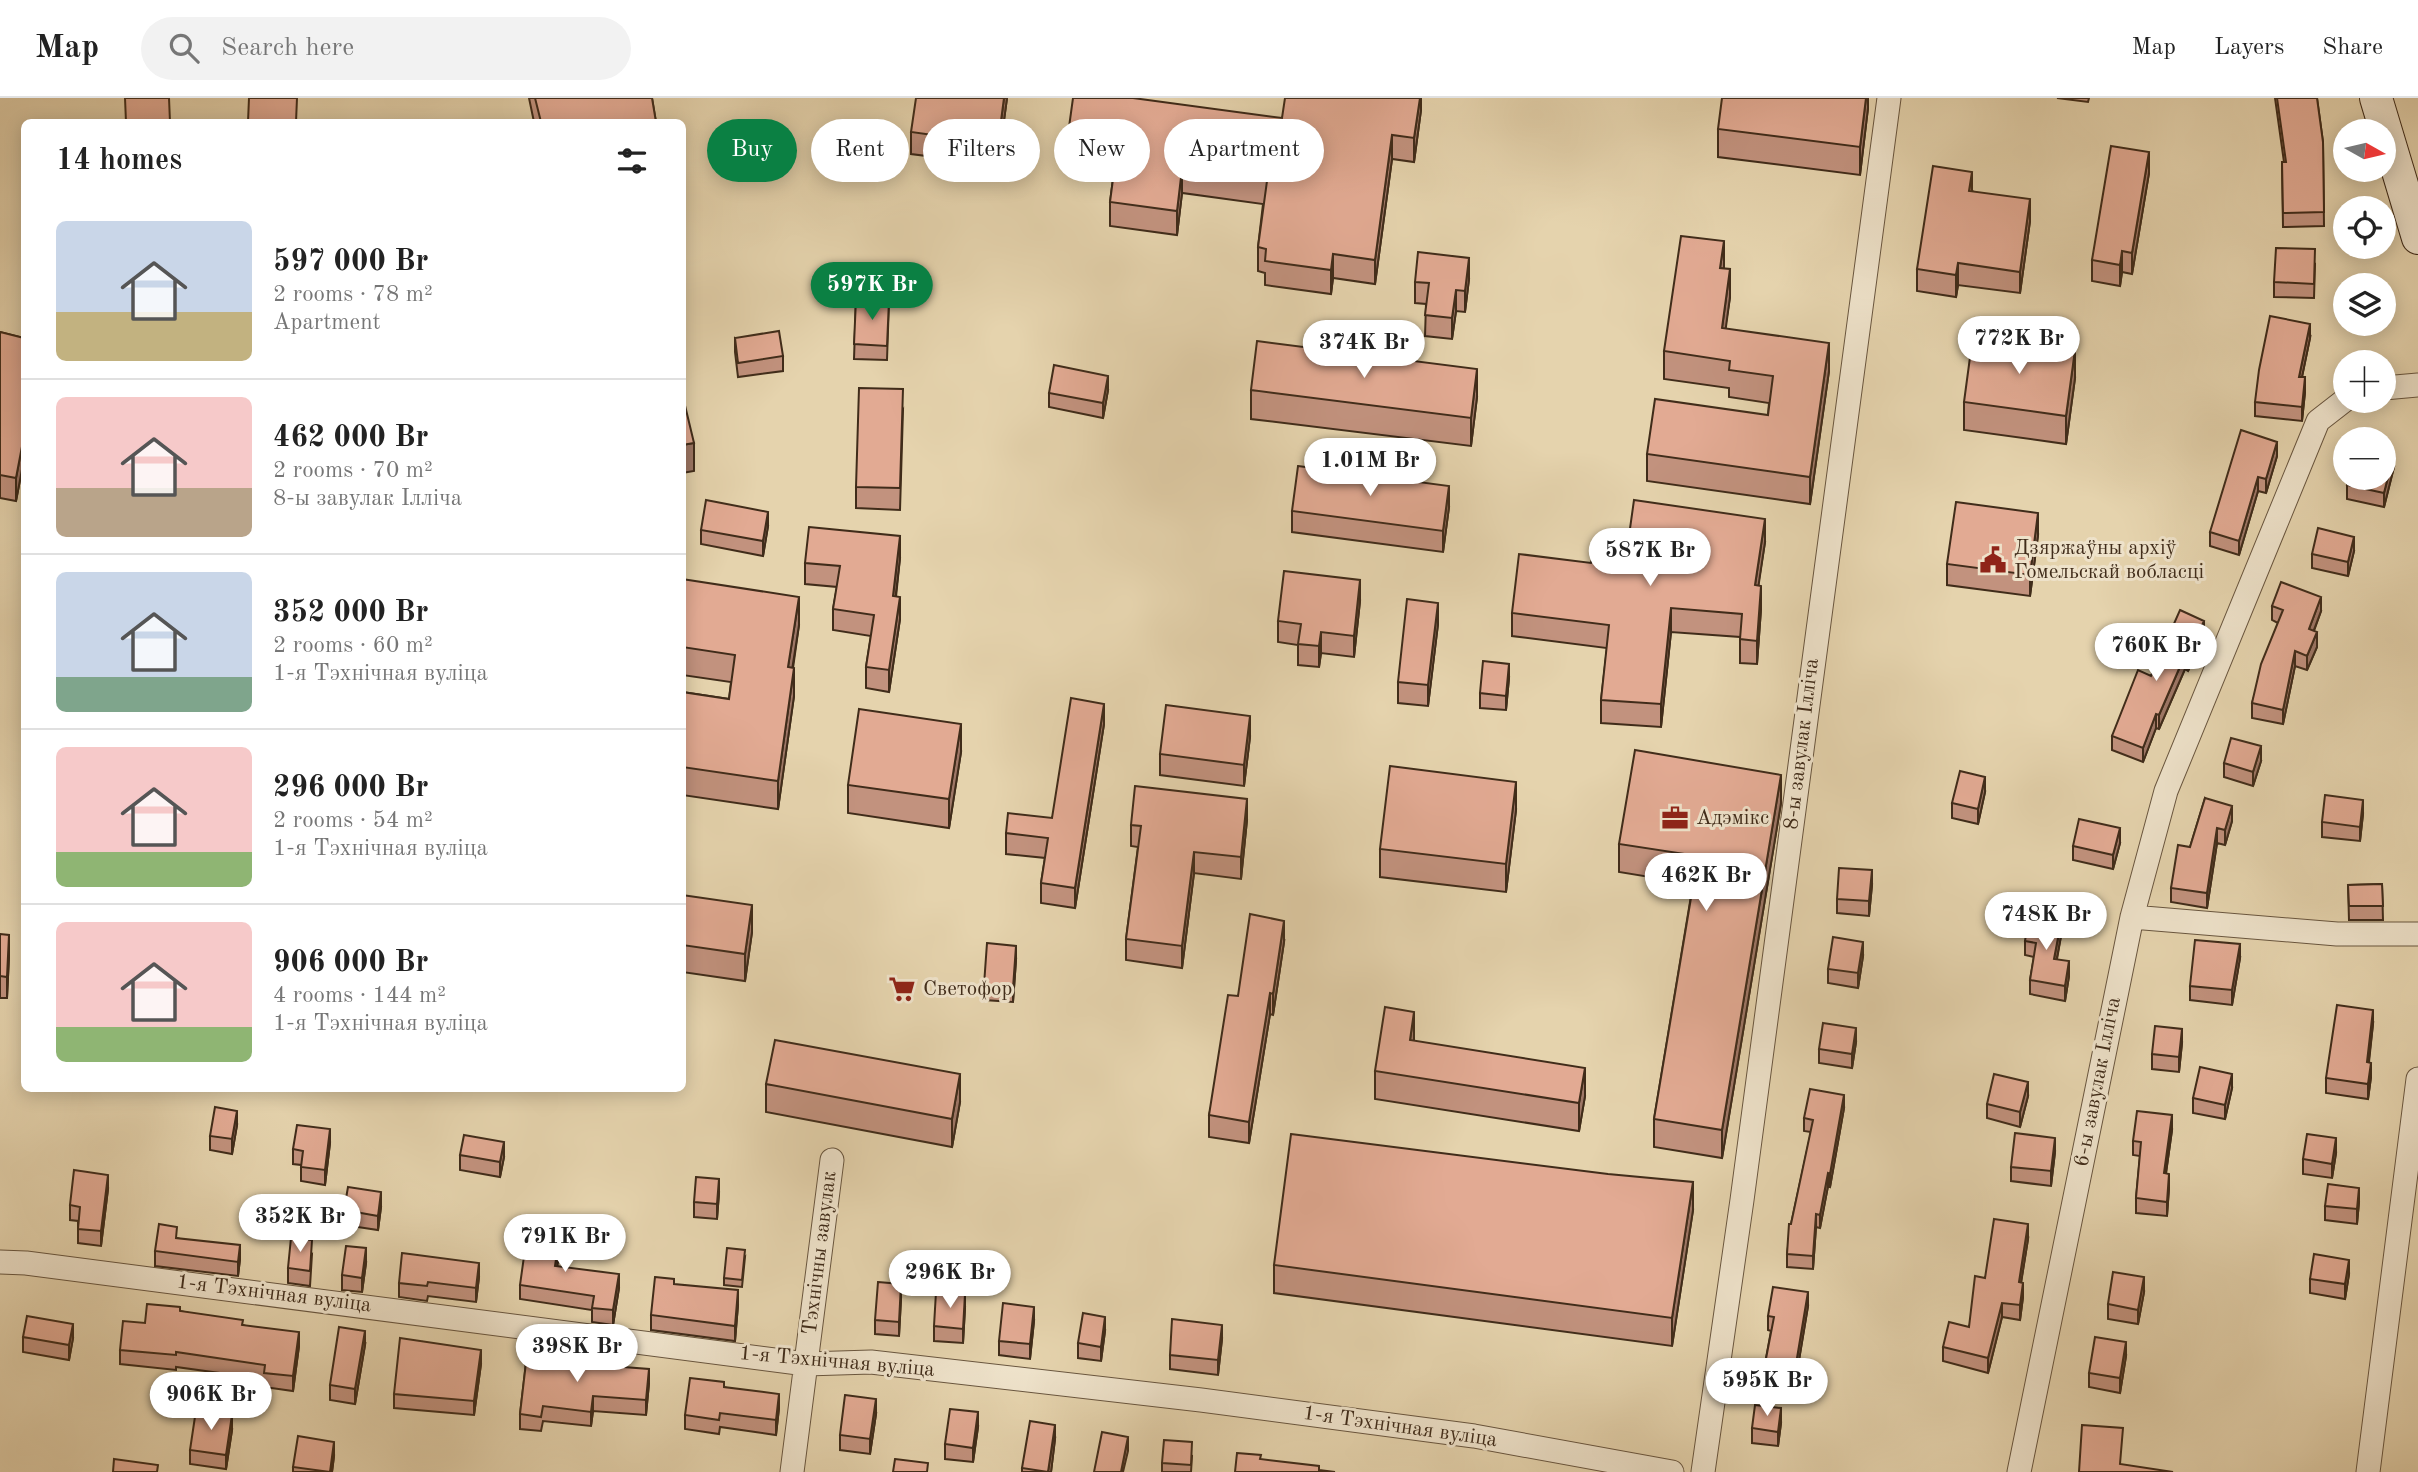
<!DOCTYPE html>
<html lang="en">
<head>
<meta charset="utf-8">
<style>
	:root { --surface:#fff; --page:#f2f2f2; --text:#222; --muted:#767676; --line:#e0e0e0; --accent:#0b8043 }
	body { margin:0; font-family:"Old Standard TT",serif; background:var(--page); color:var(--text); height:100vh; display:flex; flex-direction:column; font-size:26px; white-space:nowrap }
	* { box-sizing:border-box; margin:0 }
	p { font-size:23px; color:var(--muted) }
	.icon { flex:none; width:38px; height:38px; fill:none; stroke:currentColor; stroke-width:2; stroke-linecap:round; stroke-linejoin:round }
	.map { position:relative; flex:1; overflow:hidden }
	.sheet { position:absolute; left:21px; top:21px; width:665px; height:973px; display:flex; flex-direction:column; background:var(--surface); border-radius:10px; box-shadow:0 4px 18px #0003 }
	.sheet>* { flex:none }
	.top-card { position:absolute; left:707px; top:21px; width:665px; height:63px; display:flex; gap:14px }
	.needle { width:46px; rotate:98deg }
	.tools { position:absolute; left:2333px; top:21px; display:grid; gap:14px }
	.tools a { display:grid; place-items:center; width:63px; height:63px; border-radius:50%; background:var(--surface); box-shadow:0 4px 18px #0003; font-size:35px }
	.price { position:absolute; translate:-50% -60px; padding:0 16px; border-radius:24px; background:#fff; color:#222; font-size:23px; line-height:46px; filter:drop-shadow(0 2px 4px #0008) }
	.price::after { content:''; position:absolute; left:50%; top:42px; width:21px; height:16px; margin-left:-10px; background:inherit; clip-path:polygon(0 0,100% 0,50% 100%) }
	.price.active { background:var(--accent); color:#fff }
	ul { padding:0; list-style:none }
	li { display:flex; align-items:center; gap:21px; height:175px; padding:0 35px }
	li+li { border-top:2px solid var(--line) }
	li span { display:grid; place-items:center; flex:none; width:196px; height:140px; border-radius:10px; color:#555 }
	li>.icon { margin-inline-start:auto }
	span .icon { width:84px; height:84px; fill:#fffc; stroke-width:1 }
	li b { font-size:30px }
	h2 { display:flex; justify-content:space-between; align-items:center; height:84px; padding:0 35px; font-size:30px }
	.pill { padding:0 24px; border-radius:32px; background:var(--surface); box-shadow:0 4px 18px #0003; font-size:24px; line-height:63px }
	.pill.active { background:var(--accent); color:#fff }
	header { display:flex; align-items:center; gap:42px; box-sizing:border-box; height:98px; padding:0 35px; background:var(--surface); border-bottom:2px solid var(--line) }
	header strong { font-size:33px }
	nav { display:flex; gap:38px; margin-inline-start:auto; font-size:24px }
	.search { width:490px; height:63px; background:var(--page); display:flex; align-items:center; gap:18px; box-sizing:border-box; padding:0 24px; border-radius:38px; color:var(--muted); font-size:26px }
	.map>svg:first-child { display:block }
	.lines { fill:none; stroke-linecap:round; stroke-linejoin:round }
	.street-casing { stroke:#69563f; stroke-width:25 }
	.secondary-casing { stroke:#402c1a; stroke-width:34 }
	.street { stroke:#eee2ca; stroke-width:23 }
	.secondary { stroke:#eee2ca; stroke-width:32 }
	.wall { fill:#c2927e; stroke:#402c1a; stroke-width:2 }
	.shaded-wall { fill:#9e7767; stroke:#402c1a; stroke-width:2 }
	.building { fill:#e2aa93; stroke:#402c1a; stroke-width:2 }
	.labels { text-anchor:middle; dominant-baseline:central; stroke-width:6; stroke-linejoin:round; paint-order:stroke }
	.poi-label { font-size:21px; fill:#402c1a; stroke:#eee2ca; text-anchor:start }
	.street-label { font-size:21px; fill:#402c1a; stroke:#eee2ca }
</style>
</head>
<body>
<header>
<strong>Map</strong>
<div class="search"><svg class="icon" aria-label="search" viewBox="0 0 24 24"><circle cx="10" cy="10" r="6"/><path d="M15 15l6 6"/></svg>Search here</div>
<nav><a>Map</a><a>Layers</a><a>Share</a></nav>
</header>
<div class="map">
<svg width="2418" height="1374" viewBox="0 0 2418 1374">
	<rect width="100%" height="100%" fill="#e5d3ad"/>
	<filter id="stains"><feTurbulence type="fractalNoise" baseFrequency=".00286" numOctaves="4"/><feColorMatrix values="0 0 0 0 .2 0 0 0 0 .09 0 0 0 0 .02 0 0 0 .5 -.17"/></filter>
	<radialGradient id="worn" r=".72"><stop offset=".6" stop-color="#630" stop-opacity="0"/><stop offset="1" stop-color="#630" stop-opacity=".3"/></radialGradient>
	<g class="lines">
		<g class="street-casing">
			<path id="street" d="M2384,290L2418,287
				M2132,819L2337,836H2418
				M0,1164L26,1165L806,1266L871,1264L1201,1302L1474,1338L1672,1374
				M792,1374L832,1062
				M1703,1374L1742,1102L1889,0
				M2019,1374L2132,819L2166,693L2318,323L2345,302
				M2368,1374L2418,981"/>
		</g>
		<g class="secondary-casing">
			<path id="secondary" d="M2376,0L2418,140"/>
		</g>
		<use href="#street" class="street"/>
		<use href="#secondary" class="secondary"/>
	</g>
	<path class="wall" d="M529,0H652L656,24H534Z
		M1007,0L998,67L911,56V34Z
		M1421,0V12L1414,64L1392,61L1375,186L1333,180L1331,196L1265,187V175L1258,173V149L1263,106L1182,95L1177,137L1110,128V104L1113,81L1066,75V51Z
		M1868,0V10L1860,77L1718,59V31Z
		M2057,0H2089L2088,4Z
		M2275,0H2317L2323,44L2324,128L2283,129L2282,64H2284Z
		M2149,75L2132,176L2122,174L2120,188L2092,183V162Z
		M1972,93L2030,123L2020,195L1958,187L1956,199L1917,193V171Z
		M2315,166L2314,200L2274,199V184Z
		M1724,171L1730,199L1725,231L1829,273L1810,406L1647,383V356L1768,317L1769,305L1729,299V290L1664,281V253Z
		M1469,181L1465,214L1456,213L1452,241L1425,238L1426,206L1415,205V184Z
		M856,201L889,202L887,262L854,261Z
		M0,234L24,240V361L16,403L0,400Z
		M735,240L783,258V273L738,279L735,254Z
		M2310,240L2302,279L2305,294L2302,323L2255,318V304Z
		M2075,280L2066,346L1964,332V304Z
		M1108,292L1103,320L1049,309V295Z
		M1251,292L1477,299L1471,348L1251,321Z
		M903,312L900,412L856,410V389Z
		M2277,358L2266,395L2258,393L2239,457L2210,448V434Z
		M2394,369L2384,409L2347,401V387Z
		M1449,409L1443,454L1292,434V413Z
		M768,428L763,458L701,446V432Z
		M2038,437L2030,498L1947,487V466Z
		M1765,444L1758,488L1761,511L1757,566L1740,565V539L1671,534L1661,629L1601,625V602L1607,550L1512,538V515L1591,465L1627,452Z
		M2354,453L2348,478L2312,470V456Z
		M900,460L896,499L900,521L889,594L866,590V569L871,538L833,532V511L837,489L805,486V465Z
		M682,481L799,527L793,570L794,598L778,711L682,697V594L729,601L731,584L682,577Z
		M1360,503L1354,559L1321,555L1319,569L1298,567V547L1278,544V523Z
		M2272,508L2321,513L2314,533L2317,549L2307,572L2295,568L2283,626L2252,620V605L2278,525L2272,522Z
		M1438,526L1428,608L1398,605V584Z
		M2204,538L2188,573L2185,571L2159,631L2156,630L2143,664L2112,652V638L2151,578Z
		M1509,580L1506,612L1480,610V595Z
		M1104,626L1075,810L1041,805V785L1045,760L1006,756V735L1052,720Z
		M1250,639L1244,688L1160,677V656Z
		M961,654L949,730L848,715V687Z
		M2261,663L2253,688L2224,679V665Z
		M1985,694L1978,726L1952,720V705Z
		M2205,700L2232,723L2225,747L2217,745L2207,810L2171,804V790L2190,749Z
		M1781,705L1722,1060L1654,1049V1021L1693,786L1619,774V746Z
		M1516,712L1506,794L1380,779V751Z
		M2363,716L2360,743L2322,739V724Z
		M1247,722L1241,781L1194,775L1182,870L1126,862V841L1138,749L1131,748V727Z
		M2120,745L2113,771L2073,762V748Z
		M2382,786L2383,822H2349L2348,787Z
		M1872,787L1869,818L1837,815V801Z
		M682,797L752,834L745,883L682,874Z
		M0,836L9,858L7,900H0Z
		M2061,838L2057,861L2069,878L2065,903L2030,896V882L2034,859L2025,857V843Z
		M1284,844L1273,917L1270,916L1249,1045L1209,1039V1017L1238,898Z
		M1863,858L1858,890L1828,885V871Z
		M2240,860L2232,907L2190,902V888Z
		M1016,862L1013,904L984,902V887Z
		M2373,926L2369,964L2371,979L2368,1001L2326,995V980Z
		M1414,943L1585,998L1579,1033L1375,1001V973Z
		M1856,944L1852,970L1819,965V951Z
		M2182,945L2179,974L2152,971V956Z
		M766,986L960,1004L952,1049L766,1014Z
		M2232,990L2225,1021L2193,1015V1000Z
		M2028,998L2020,1029L1987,1020V1006Z
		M1844,1010L1830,1089L1828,1088L1820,1130L1816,1129L1813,1171L1787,1169V1156L1791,1126L1811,1034L1804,1033V1020Z
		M237,1027L232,1056L210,1052V1038Z
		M2172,1032L2166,1075L2169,1090L2167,1118L2136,1115V1100L2140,1058L2133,1057V1043Z
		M330,1045L325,1087L301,1083V1067L293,1066V1051Z
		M2055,1054L2051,1088L2011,1083V1069Z
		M2336,1055L2332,1080L2303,1076V1061Z
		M460,1057L504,1059L500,1079L460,1072Z
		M108,1091L101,1148L78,1145V1123L70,1122V1107Z
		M719,1095L717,1121L694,1119V1104Z
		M2359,1104L2357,1126L2325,1122V1108Z
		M381,1109L378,1132L344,1127V1112Z
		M1693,1112L1672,1248L1274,1195V1167Z
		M177,1140L240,1161L238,1178L155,1168V1153Z
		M2028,1141L2021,1184L2023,1199L2020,1222L2002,1219L1988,1275L1943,1263V1249L1969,1229L1985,1180Z
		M312,1156L310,1188L288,1185V1170Z
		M559,1157L557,1168L619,1190L613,1227L592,1224V1212L520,1201V1187Z
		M745,1159L742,1189L724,1187V1180Z
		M366,1165L362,1194L342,1192V1177Z
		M2349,1176L2345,1201L2310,1195V1181Z
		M479,1179L476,1204L428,1198L427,1203L399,1199V1185Z
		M2144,1194L2138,1226L2108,1221V1206Z
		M901,1201L899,1238L875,1236V1222Z
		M738,1207L735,1243L651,1232V1217Z
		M1808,1208L1794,1292L1764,1286V1271L1771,1233L1768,1232V1218Z
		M965,1210L963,1245L934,1243V1228Z
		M180,1213L243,1227L299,1248L293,1293L264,1289V1281L176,1269V1272L120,1266V1252Z
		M1034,1223L1030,1261L999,1257V1243Z
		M1105,1233L1101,1263L1078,1260V1245Z
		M23,1239L73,1240L69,1262L23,1254Z
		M1222,1241L1218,1277L1170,1271V1257Z
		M423,1244L481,1266L474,1317L394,1310V1296Z
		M365,1247L355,1306L330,1302V1287Z
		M527,1256L649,1285L646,1317L593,1313L591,1328L543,1323L541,1333L520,1331V1316Z
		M2126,1258L2120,1295L2089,1289V1275Z
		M724,1289L779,1310L776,1337L720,1329L719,1336L685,1331V1317Z
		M876,1316L870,1356L840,1352V1337Z
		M1781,1325L1778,1348L1752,1345V1330Z
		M978,1329L973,1364L945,1361V1346Z
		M232,1332L226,1371L190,1366V1352Z
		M1055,1341L1051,1374H1022V1370Z
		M334,1358L332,1374H293V1369Z
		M1192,1358L1191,1374H1162V1365Z"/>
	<path class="shaded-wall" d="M1004,0H1007L998,67V46Z
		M1420,0H1421V12L1414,64V40Z
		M1866,0H1868V10L1860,77V49Z
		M1392,37V61L1375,186V162Z
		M2149,54V75L2132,176V155Z
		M1182,71V95L1177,137V113Z
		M1972,74V96L1969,93Z
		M2030,101V123L2020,195V174Z
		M1724,143V171L1720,170Z
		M2122,153V174L2120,188V167Z
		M1333,156V180L1331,196V172Z
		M1469,160V181L1465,214V193Z
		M1958,165V187L1956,199V177Z
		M1730,171V199L1722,258V230Z
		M1456,192V213L1452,241V220Z
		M2310,226V240L2299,293V279Z
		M1829,245V273L1810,406V379Z
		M2075,252V280L2066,346V318Z
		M1477,271V299L1471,348V320Z
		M1108,278V292L1103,320V305Z
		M2305,279V294L2302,323V309Z
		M24,338V361L16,403V380Z
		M2277,344V358L2266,395V381Z
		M694,345V373L682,375V347Z
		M2394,355V369L2384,409V395Z
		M2258,379V393L2239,457V443Z
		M1449,388V409L1443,454V433Z
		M768,414V428L763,458V443Z
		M2038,415V437L2030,498V477Z
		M1765,421V444L1755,511V487Z
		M900,438V460L893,520V498Z
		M2354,439V453L2348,478V464Z
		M1360,482V503L1354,559V538Z
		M1761,488V511L1757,566V543Z
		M799,499V527L788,598V569Z
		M900,499V521L889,594V572Z
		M2321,499V513L2309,545V531Z
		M1438,505V526L1428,608V587Z
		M1671,510V534L1661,629V606Z
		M2204,523V538L2188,573V558Z
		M1321,534V555L1319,569V548Z
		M2317,534V549L2307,572V558Z
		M2295,553V568L2283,626V612Z
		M2185,557V571L2159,631V617Z
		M1509,566V580L1506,612V598Z
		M794,570V598L778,711V683Z
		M1104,606V626L1075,810V790Z
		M2156,616V630L2143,664V650Z
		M1250,618V639L1244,688V667Z
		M961,626V654L949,730V701Z
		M2261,648V663L2253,688V674Z
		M1781,677V705L1722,1060V1032Z
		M1985,679V694L1978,726V711Z
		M1516,684V712L1506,794V766Z
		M1247,701V722L1241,781V759Z
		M2363,702V716L2360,743V729Z
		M2232,708V723L2225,747V732Z
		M2120,730V745L2113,771V757Z
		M2217,730V745L2207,810V795Z
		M1194,754V775L1182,870V848Z
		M1872,772V787L1869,818V803Z
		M752,807V834L745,883V856Z
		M1284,823V844L1273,917V896Z
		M2061,824V838L2054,875V861Z
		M9,837V858L7,900V879Z
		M1863,844V858L1858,890V875Z
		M2240,846V860L2232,907V892Z
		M1016,848V862L1013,904V890Z
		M2069,863V878L2065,903V888Z
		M1270,895V916L1249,1045V1024Z
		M2373,912V926L2367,978V964Z
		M1414,914V942L1410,970V942Z
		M1856,930V944L1852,970V956Z
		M2182,931V945L2179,974V959Z
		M2371,965V979L2368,1001V986Z
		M1585,970V998L1579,1033V1005Z
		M960,976V1004L952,1049V1021Z
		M2232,976V990L2225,1021V1007Z
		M2028,984V998L2020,1029V1014Z
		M1844,997V1010L1830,1089V1076Z
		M237,1013V1027L232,1056V1041Z
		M2172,1017V1032L2164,1089V1075Z
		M330,1031V1045L325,1087V1072Z
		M2055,1040V1054L2051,1088V1073Z
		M2336,1040V1055L2332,1080V1066Z
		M504,1044V1059L500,1079V1064Z
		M1828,1075V1088L1820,1130V1117Z
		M2169,1076V1090L2167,1118V1104Z
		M108,1077V1091L101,1148V1133Z
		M719,1081V1095L717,1121V1106Z
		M1693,1084V1112L1672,1248V1220Z
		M2359,1090V1104L2357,1126V1111Z
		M381,1094V1109L378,1132V1118Z
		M1816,1116V1129L1813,1171V1158Z
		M2028,1126V1141L2019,1198V1184Z
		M559,1142V1157L555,1182V1168Z
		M240,1147V1161L238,1178V1164Z
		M366,1150V1165L362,1194V1180Z
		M2349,1162V1176L2345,1201V1186Z
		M479,1165V1179L476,1204V1190Z
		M619,1176V1190L613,1227V1212Z
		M2144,1179V1194L2138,1226V1212Z
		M2023,1185V1199L2020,1222V1207Z
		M901,1186V1201L899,1238V1224Z
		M738,1192V1207L735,1243V1228Z
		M1808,1194V1208L1794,1292V1278Z
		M965,1196V1210L963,1245V1231Z
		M2002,1205V1219L1988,1275V1260Z
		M1034,1209V1223L1030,1261V1246Z
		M1105,1219V1233L1101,1263V1249Z
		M73,1226V1240L69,1262V1247Z
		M1222,1227V1241L1218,1277V1262Z
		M365,1233V1247L355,1306V1291Z
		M299,1234V1248L293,1293V1278Z
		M2126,1244V1258L2120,1295V1280Z
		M481,1252V1266L474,1317V1303Z
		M649,1271V1285L646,1317V1302Z
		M779,1296V1310L776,1337V1322Z
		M593,1298V1313L591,1328V1314Z
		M876,1301V1316L870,1356V1341Z
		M1781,1310V1325L1778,1348V1334Z
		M978,1314V1329L973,1364V1350Z
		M232,1317V1332L226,1371V1357Z
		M1055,1327V1341L1051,1374H1048Z
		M1128,1339V1353L1123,1374H1121Z
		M334,1344V1358L332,1374H330Z"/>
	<path class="building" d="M125,0H169L170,24H126Z
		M249,0H297L296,24H248Z
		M535,0H652L656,24H541Z
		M916,0H1004L998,46L911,34Z
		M1073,0H1133L1282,20L1285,0H1420L1414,40L1392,37L1375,162L1333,156L1331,172L1265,163L1266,151L1258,149L1267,83L1182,71L1177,113L1110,104L1116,58L1066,51Z
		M1722,0H1866L1860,49L1718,31Z
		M2277,0H2317L2323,44L2324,114L2283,115L2282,64H2286Z
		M2111,48L2149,54L2132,155L2122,153L2120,167L2092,162Z
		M1933,68L1972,74L1969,93L2030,101L2020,174L1958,165L1956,177L1917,171Z
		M1681,138L1724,143L1720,170L1730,171L1722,230L1829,245L1810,379L1647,356L1655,301L1768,317L1773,278L1729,272L1730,263L1664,253Z
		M2276,150L2315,151L2314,186L2274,184Z
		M1418,154L1469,160L1465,193L1456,192L1452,220L1425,217L1429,185L1415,184Z
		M856,201L889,202L887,248L854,246Z
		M2270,218L2310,226L2299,279H2305L2302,309L2255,304L2259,272Z
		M779,233L783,258L738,265L735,240Z
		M0,234L24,240V338L16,380L0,377Z
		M1973,237L2075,252L2066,318L1964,304Z
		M1257,243L1477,271L1471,320L1251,292Z
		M1054,267L1108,278L1103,305L1049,295Z
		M859,290L903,291L900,390L856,389Z
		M682,295L694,345L682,347Z
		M2241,332L2277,344L2266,381L2258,379L2239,443L2210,434Z
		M2384,352L2394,355L2384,395L2347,387L2349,380H2384Z
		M1298,368L1449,388L1443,433L1292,413Z
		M706,402L768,414L763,443L701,432Z
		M1634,402L1765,421L1755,487L1761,488L1757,543L1740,541L1742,516L1671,510L1661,606L1601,602L1609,527L1512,515L1519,456L1591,465L1595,446L1627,452Z
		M1956,404L2038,415L2030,477L1947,466Z
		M809,429L900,438L893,498L900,499L889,572L866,569L874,517L833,511L840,468L805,465Z
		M2318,430L2354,439L2348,464L2312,456Z
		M1284,473L1360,482L1354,538L1321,534L1319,548L1298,546L1301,526L1278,523Z
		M682,481L799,499L788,569L794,570L778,683L682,669V594L729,601L735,557L682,549Z
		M2281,484L2321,499L2309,531L2317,534L2307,558L2295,553L2283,612L2252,605L2261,566L2283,512L2272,508Z
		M1407,501L1438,505L1428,587L1398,584Z
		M2180,512L2204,523L2188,558L2185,557L2159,617L2156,616L2143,650L2112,638L2138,572L2151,578Z
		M1483,563L1509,566L1506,598L1480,595Z
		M1071,600L1104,606L1075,790L1041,785L1048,740L1006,735L1008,715L1052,720Z
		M1166,607L1250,618L1244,667L1160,656Z
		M859,611L961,626L949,701L848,687Z
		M2231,640L2261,648L2253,674L2224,665Z
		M1635,652L1781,677L1722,1032L1654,1021L1698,758L1619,746Z
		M1390,668L1516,684L1506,766L1380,751Z
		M1960,673L1985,679L1978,711L1952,705Z
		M1135,688L1247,701L1241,759L1194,754L1182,848L1126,841L1141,728L1131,727Z
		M2325,697L2363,702L2360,729L2322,724Z
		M2205,700L2232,708L2225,732L2217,730L2207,795L2171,790L2178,747L2190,749Z
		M2079,721L2120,730L2113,757L2073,748Z
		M1839,770L1872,772L1869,803L1837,801Z
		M2382,786L2383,808H2349L2348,787Z
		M682,797L752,807L745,856L682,847Z
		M1250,816L1284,823L1273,896L1270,895L1249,1024L1209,1017L1228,897L1238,898Z
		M2029,818L2061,824L2054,861L2069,863L2065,888L2030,882L2036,845L2025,843Z
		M0,836L9,837L7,879L0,878Z
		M1833,839L1863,844L1858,875L1828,871Z
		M2195,842L2240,846L2232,892L2190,888Z
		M987,845L1016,848L1013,890L984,887Z
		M2337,907L2373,912L2367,964L2371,965L2368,986L2326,980Z
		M1385,909L1414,914L1410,942L1585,970L1579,1005L1375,973Z
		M1823,925L1856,930L1852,956L1819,951Z
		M2155,928L2182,931L2179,959L2152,956Z
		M775,942L960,976L952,1021L766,986Z
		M2200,969L2232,976L2225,1007L2193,1000Z
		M1994,976L2028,984L2020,1014L1987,1006Z
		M1810,991L1844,997L1830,1076L1828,1075L1820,1117L1816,1116L1813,1158L1787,1156L1789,1126H1791L1813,1022L1804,1020Z
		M215,1009L237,1013L232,1041L210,1038Z
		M2137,1013L2172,1017L2164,1075L2169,1076L2167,1104L2136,1100L2141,1044L2133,1043Z
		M297,1027L330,1031L325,1072L301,1069L303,1053L293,1051Z
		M2015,1035L2055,1040L2051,1073L2011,1069Z
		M1291,1036L1608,1076L1693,1084L1672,1220L1274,1167Z
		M2307,1036L2336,1040L2332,1066L2303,1061Z
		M464,1037L504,1044L500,1064L460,1057Z
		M74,1072L108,1077L101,1133L78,1131L80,1109L70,1107Z
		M696,1079L719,1081L717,1106L694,1104Z
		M2328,1086L2359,1090L2357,1111L2325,1108Z
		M348,1089L381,1094L378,1118L344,1112Z
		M1994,1121L2028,1126L2019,1184L2023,1185L2020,1207L2002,1205L1988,1260L1943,1249L1949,1224L1969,1229L1975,1178L1985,1180Z
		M159,1126L177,1129L176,1140L240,1147L238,1164L155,1153Z
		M527,1137L559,1142L555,1168L619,1176L613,1212L592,1210L594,1198L520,1187Z
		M291,1140L312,1142L310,1173L288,1170Z
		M346,1148L366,1150L362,1180L342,1177Z
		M727,1150L745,1152L742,1182L724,1180Z
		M402,1155L479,1165L476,1190L428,1184L427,1188L399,1185Z
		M2314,1156L2349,1162L2345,1186L2310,1181Z
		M2113,1174L2144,1179L2138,1212L2108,1206Z
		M655,1179L674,1181V1186L738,1192L735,1228L651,1217Z
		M878,1184L901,1186L899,1224L875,1222Z
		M1773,1189L1808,1194L1794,1278L1764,1271L1774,1219L1768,1218Z
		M936,1194L965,1196L963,1231L934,1228Z
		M1003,1205L1034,1209L1030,1246L999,1243Z
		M147,1206L180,1209V1213L243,1222L242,1227L299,1234L293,1278L264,1275L265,1267L176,1254V1257L120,1252L123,1223L145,1225Z
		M1083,1215L1105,1219L1101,1249L1078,1245Z
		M27,1218L73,1226L69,1247L23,1239Z
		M1172,1221L1222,1227L1218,1262L1170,1257Z
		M339,1229L365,1233L355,1291L330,1287Z
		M2095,1239L2126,1244L2120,1280L2089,1275Z
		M400,1240L481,1252L474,1303L394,1296Z
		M527,1256L597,1267L649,1271L646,1302L593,1298L591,1314L543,1308L541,1319L520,1316Z
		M690,1280L724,1284V1289L779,1296L776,1322L720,1315L719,1322L685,1317Z
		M845,1297L876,1301L870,1341L840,1337Z
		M1755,1307L1781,1310L1778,1334L1752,1330Z
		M950,1311L978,1314L973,1350L945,1346Z
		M196,1312L232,1317L226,1357L190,1352Z
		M1030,1323L1055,1327L1048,1374L1022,1370Z
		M2082,1327L2123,1330L2120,1366L2173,1374H2079Z
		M1102,1334L1128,1339L1121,1374H1094Z
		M298,1338L334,1344L330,1374L293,1369Z
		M1164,1342L1192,1344L1191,1367L1162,1365Z
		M1237,1355L1261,1357L1260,1361L1319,1368V1372L1335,1374H1235Z
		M114,1361L158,1367L157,1374H113Z
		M895,1361L928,1365L927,1374H893Z"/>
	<defs>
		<g id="civic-bare" transform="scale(2.1)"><path d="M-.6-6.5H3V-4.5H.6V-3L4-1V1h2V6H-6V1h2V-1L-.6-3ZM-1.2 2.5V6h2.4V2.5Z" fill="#8f2418" stroke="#eee2ca" stroke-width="2.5" paint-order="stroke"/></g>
		<g id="office-bare" transform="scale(2.1)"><path d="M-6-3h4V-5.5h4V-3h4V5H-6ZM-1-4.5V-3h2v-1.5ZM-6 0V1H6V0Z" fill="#8f2418" stroke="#eee2ca" stroke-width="2.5" paint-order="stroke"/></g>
		<g id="supermarket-bare" transform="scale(2.1)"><path d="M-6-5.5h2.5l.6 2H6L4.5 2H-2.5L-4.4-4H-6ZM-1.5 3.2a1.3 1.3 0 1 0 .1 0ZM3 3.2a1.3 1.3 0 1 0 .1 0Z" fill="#8f2418" stroke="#eee2ca" stroke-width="2.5" paint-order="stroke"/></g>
	</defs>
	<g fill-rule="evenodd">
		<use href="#civic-bare" x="1993" y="462"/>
		<use href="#office-bare" x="1675" y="720"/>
		<use href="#supermarket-bare" x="902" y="891"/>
	</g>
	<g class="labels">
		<g class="poi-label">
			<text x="2014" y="450">Дзяржаўны архіў<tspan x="2014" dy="24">Гомельскай вобласці</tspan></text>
			<text x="1696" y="720">Адэмікс</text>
			<text x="923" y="891">Светофор</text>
		</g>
		<g class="street-label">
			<text transform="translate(1802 646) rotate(-83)">8-ы завулак Ілліча</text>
			<text transform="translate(2098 984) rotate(-79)">6-ы завулак Ілліча</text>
			<text transform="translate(820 1155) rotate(-83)">Тэхнічны завулак</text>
			<text transform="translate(274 1196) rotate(7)">1-я Тэхнічная вуліца</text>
			<text transform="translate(837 1264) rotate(5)">1-я Тэхнічная вуліца</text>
			<text transform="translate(1400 1329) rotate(8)">1-я Тэхнічная вуліца</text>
		</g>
	</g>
	<rect width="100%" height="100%" filter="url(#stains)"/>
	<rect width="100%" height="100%" fill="url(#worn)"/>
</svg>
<div class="tools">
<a><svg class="needle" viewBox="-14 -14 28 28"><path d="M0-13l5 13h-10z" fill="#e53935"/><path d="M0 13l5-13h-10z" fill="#767676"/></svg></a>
<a><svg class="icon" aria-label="locate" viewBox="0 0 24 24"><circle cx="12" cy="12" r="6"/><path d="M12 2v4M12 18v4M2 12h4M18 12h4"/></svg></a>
<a><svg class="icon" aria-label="layers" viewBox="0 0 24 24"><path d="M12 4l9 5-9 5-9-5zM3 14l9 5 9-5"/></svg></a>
<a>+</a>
<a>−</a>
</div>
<b class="price active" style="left:872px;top:224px">597K Br</b>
<b class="price" style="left:2019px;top:278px">772K Br</b>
<b class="price" style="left:1364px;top:282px">374K Br</b>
<b class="price" style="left:1370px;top:400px">1.01M Br</b>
<b class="price" style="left:1650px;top:490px">587K Br</b>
<b class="price" style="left:2156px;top:585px">760K Br</b>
<b class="price" style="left:1706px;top:815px">462K Br</b>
<b class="price" style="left:2046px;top:854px">748K Br</b>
<b class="price" style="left:300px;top:1156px">352K Br</b>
<b class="price" style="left:565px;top:1176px">791K Br</b>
<b class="price" style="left:950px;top:1212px">296K Br</b>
<b class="price" style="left:577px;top:1286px">398K Br</b>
<b class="price" style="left:1767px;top:1320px">595K Br</b>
<b class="price" style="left:211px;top:1334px">906K Br</b>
<div class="top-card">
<a class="pill active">Buy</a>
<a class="pill">Rent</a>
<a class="pill">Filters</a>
<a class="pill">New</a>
<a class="pill">Apartment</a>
</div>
<section class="sheet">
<h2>14 homes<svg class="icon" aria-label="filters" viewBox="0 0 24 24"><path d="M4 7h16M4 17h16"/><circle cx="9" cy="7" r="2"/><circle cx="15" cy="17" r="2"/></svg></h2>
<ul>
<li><span style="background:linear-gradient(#c9d6e8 65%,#c2b280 0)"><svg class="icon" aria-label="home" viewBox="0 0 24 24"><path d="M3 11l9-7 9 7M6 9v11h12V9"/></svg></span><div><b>597 000 Br</b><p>2 rooms · 78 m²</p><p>Apartment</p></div></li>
<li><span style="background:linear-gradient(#f6c9c9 65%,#b9a48a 0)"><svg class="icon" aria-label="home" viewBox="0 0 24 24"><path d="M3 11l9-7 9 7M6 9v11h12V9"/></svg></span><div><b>462 000 Br</b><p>2 rooms · 70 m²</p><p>8-ы завулак Ілліча</p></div></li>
<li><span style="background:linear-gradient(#c9d6e8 75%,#7fa58c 0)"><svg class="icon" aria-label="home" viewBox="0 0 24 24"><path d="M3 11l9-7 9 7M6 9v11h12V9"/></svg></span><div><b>352 000 Br</b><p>2 rooms · 60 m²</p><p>1-я Тэхнічная вуліца</p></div></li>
<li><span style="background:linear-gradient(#f6c9c9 75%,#8fb573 0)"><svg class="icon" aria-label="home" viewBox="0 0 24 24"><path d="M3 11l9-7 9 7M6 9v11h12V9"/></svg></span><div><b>296 000 Br</b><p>2 rooms · 54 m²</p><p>1-я Тэхнічная вуліца</p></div></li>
<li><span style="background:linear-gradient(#f6c9c9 75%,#8fb573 0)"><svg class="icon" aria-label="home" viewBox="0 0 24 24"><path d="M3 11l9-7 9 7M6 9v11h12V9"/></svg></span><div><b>906 000 Br</b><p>4 rooms · 144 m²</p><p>1-я Тэхнічная вуліца</p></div></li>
</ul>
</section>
</div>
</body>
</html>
